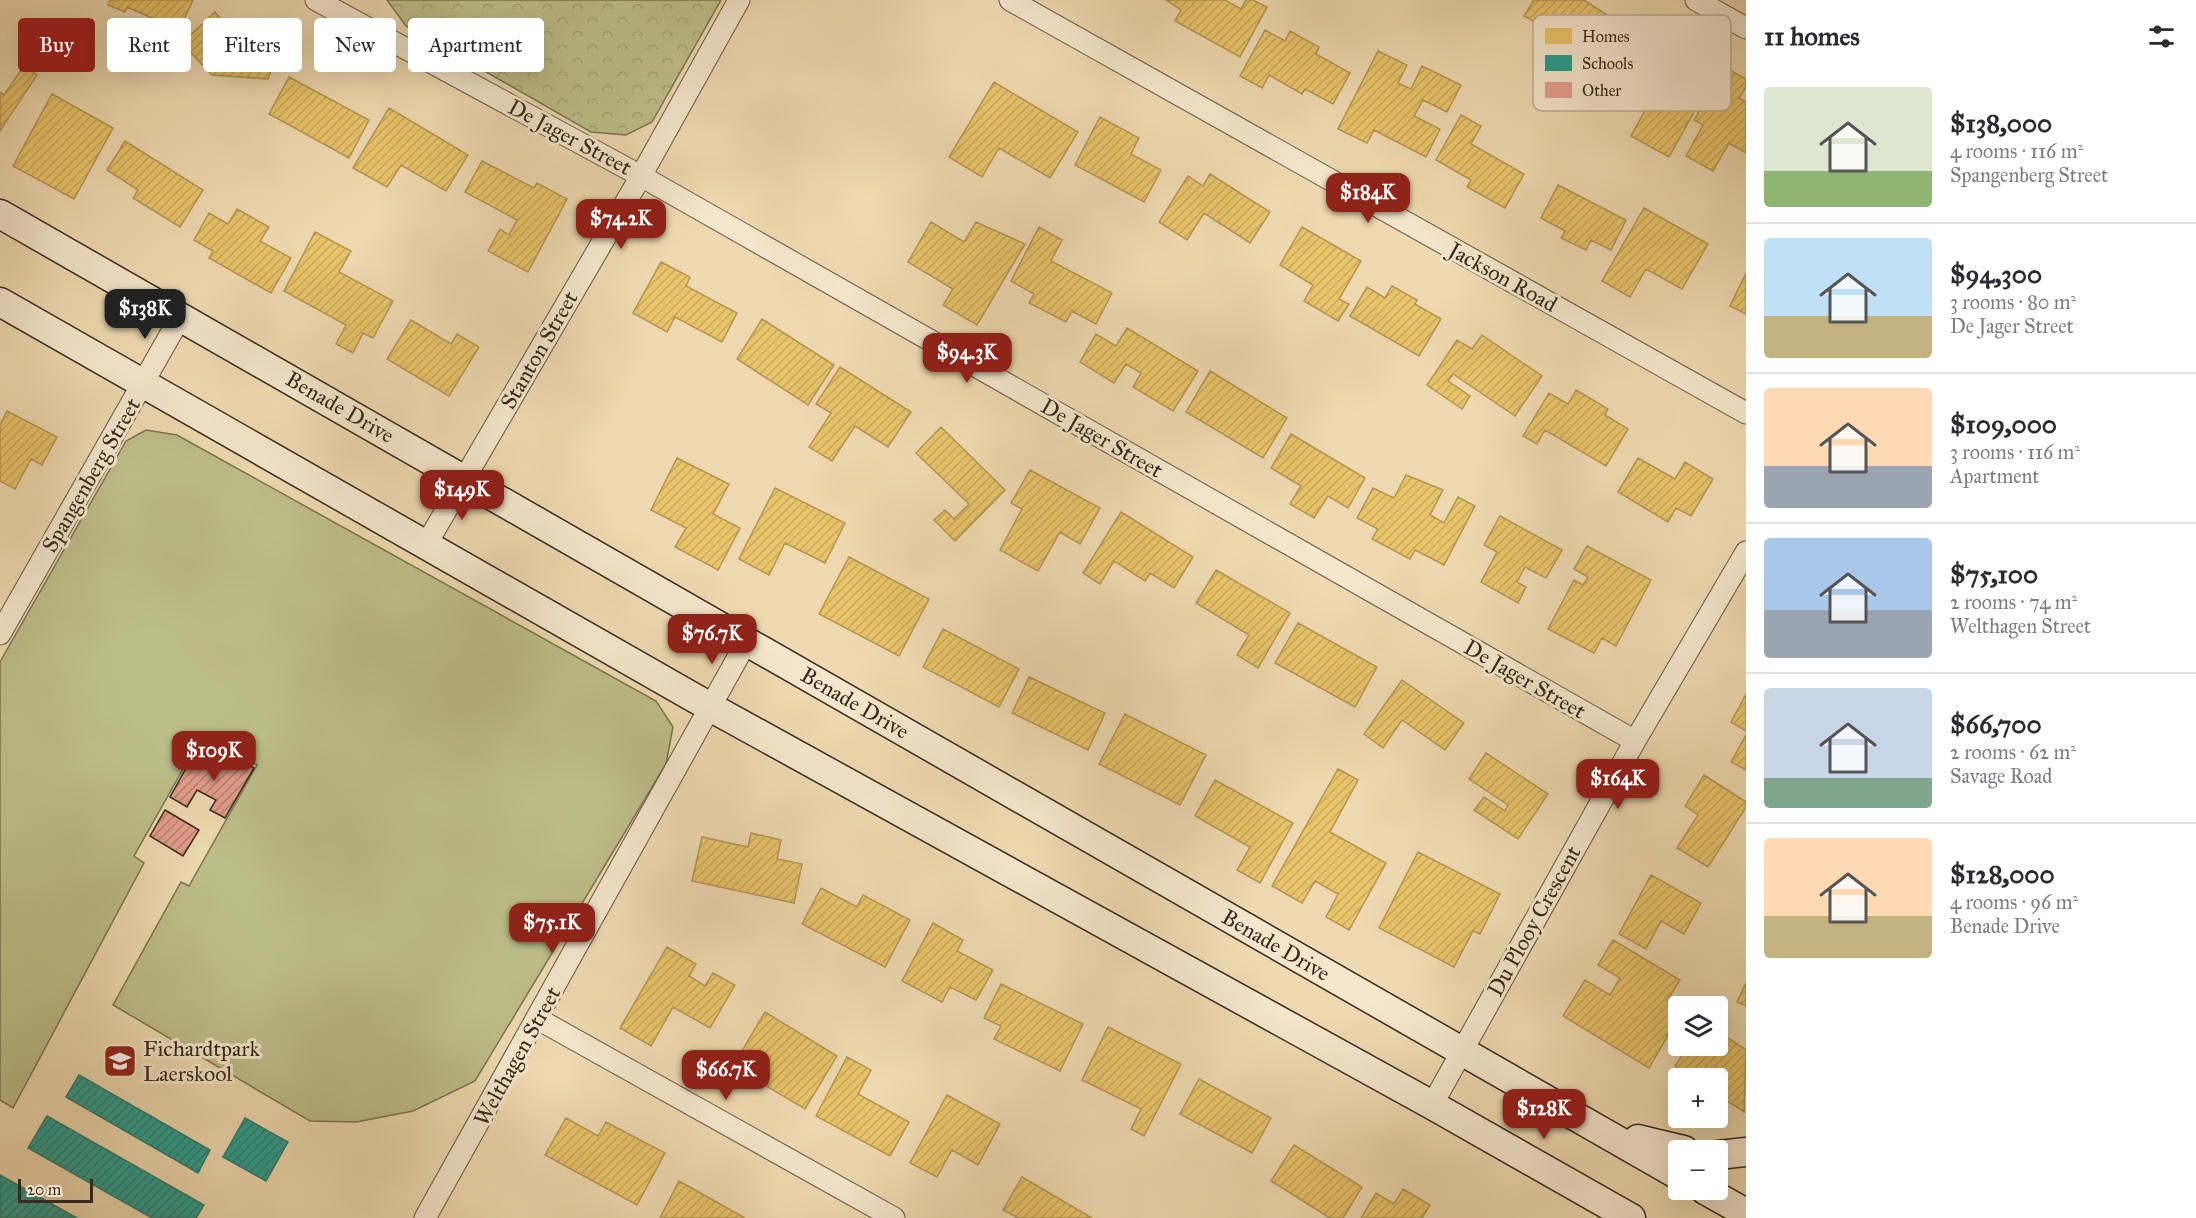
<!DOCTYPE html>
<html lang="en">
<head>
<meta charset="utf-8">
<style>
	:root { --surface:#fff; --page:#f7f7f7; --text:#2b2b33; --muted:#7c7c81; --line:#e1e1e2; --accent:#8f2418 }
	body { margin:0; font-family:"IM FELL Great Primer",serif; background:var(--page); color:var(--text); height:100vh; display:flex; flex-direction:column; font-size:22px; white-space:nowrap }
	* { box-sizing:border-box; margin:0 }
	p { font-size:20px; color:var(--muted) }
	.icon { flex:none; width:33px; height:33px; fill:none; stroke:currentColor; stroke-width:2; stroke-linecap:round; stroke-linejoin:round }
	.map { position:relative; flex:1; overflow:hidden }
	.details { display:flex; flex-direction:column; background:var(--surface); width:450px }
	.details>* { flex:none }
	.top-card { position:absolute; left:18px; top:18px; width:570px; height:54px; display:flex; gap:12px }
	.controls { position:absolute; left:1668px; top:996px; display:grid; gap:12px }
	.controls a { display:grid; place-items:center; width:60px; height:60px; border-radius:6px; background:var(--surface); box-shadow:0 6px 24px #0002; font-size:30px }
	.scale { position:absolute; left:18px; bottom:15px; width:75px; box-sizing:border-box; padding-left:6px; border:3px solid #382a1d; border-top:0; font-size:16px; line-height:21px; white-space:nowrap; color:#382a1d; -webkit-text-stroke:4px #f4e6cc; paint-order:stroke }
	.price { position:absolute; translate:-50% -51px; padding:0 14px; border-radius:12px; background:var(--accent); color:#fff; font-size:20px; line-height:39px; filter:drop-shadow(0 2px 3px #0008) }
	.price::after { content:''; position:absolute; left:50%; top:36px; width:18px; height:14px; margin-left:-9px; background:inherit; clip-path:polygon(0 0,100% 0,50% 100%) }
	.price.selected { background:#222; color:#fff }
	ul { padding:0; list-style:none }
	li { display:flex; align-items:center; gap:18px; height:150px; padding:0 18px }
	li+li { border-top:2px solid var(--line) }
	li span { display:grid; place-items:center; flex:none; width:168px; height:120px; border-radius:6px; color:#555 }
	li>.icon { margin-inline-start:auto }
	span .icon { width:72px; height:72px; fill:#fffc; stroke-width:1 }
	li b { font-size:26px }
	h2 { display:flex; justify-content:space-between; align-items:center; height:72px; padding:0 18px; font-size:26px }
	.tag { padding:0 21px; border-radius:6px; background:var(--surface); box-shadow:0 6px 24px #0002; font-size:21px; line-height:54px }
	.tag.selected { background:var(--accent); color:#fff }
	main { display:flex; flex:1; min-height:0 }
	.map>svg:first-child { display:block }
	.forest { fill:url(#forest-crowns); stroke:#7a7453; stroke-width:1.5 }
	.pitch { fill:#bcbe89; stroke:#7a7453; stroke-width:1.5 }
	.homes { fill:url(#homes-hatch); stroke:#b49653; stroke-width:1.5 }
	.schools { fill:url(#schools-hatch); stroke:#2e7a6d; stroke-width:1.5 }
	.building { fill:url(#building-hatch); stroke:#382a1d; stroke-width:1.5 }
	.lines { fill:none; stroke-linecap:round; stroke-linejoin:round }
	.street-casing { stroke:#665642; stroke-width:23 }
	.secondary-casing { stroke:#382a1d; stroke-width:31 }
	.street { stroke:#f4e6cc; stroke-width:21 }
	.secondary { stroke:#f4e6cc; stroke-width:28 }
	.labels { text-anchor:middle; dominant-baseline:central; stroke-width:6; stroke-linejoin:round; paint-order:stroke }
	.street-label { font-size:22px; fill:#382a1d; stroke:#f4e6cc }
	.poi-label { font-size:22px; fill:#382a1d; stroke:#f4e6cc; text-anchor:start }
	.key { fill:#f4e6cc; stroke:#bcae98; stroke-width:1.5 }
	.key-label { font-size:16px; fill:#382a1d }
</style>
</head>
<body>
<main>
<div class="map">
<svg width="1746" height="1218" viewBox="0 0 1746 1218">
	<defs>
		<pattern id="forest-crowns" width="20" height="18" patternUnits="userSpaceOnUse" patternTransform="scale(1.5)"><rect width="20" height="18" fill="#bcbe89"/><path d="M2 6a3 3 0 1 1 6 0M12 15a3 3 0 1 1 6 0" fill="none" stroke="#a2a376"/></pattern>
		<pattern id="homes-hatch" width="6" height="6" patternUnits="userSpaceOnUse" patternTransform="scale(1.5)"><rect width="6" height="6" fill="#e9c46a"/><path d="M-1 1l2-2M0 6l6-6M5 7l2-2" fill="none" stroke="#c9a95b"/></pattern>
		<pattern id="schools-hatch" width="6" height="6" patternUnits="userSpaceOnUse" patternTransform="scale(1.5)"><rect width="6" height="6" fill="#2a9d8f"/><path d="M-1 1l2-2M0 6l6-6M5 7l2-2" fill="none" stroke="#258074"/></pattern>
		<pattern id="building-hatch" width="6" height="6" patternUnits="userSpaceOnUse" patternTransform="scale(1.5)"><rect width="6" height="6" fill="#e39e8b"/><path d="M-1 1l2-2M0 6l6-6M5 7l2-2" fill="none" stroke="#b98171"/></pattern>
	</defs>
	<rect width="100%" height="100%" fill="#eed9b0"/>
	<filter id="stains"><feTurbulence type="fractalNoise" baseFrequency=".00333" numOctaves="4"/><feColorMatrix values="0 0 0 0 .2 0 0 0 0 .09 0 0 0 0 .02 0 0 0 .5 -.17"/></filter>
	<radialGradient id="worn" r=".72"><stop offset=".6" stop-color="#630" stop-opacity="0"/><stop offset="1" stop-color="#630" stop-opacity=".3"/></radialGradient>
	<path class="forest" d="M387,0H721L652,122L626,135L591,132L406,26Z"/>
	<path class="pitch" d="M146,430L177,435L656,701L673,727L666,764L475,1081L413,1111L356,1122L310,1121L113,1005L181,882L189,886L257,765L204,732L134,856L144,863L13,1108L0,1100V662L126,441Z"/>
	<path class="homes" d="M110,0H193L179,30L127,7L125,12L108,5Z
		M1166,0H1225L1241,9L1246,0H1253L1267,7L1240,57L1175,21L1181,10Z
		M1534,0H1584L1621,24L1601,60L1524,16Z
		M215,12L241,43L280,46L268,79L212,75L182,43Z
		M1265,30L1285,41L1290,31L1319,47L1316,54L1350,73L1333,104L1305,89L1302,94L1269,75L1262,88L1240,76Z
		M1630,41L1709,85L1669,157L1631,136L1649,103L1608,80Z
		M1378,51L1407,65L1398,83L1411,89L1422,66L1461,85L1447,112L1423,100L1414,116L1440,129L1426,157L1374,130L1367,143L1338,129Z
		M24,66L37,75L0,131V92L4,95Z
		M1725,67L1746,79V87L1739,98L1746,102V153L1729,143L1713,171L1686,156L1703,125L1694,120Z
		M289,77L369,120L349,158L269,114Z
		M994,82L1078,132L1050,178L999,148L982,177L949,157Z
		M52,94L113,128L74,199L13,166Z
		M389,108L468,155L446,191L401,165L387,187L353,168Z
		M1461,115L1481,126L1471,144L1524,174L1505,208L1467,187L1471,180L1436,160Z
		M1100,117L1139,138L1131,154L1161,170L1144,202L1075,165Z
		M125,141L203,190L180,227L133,198L138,190L107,170Z
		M482,161L534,188L537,183L567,199L528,272L488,251L500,229L509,235L517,220L465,192Z
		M1210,174L1270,212L1250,243L1204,213L1187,240L1159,222L1188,176L1203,186Z
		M1558,185L1626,220L1611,250L1591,240L1586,250L1561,238L1565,231L1541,218Z
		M1644,208L1708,244L1682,289L1646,269L1630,297L1602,281Z
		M237,209L269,227L260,241L291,258L271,293L209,258L213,251L194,240L209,213L228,224Z
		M931,222L964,242L976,222L1025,244L977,325L943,305L953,289L908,262Z
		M1039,227L1062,240L1051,261L1112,293L1096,324L1072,311L1066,322L1029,303L1034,294L1011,281Z
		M1302,227L1361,261L1339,299L1349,304L1338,321L1304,301L1313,285L1280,265Z
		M315,232L351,251L339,272L393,301L373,338L363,333L353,353L336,344L346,325L284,291Z
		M661,262L690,277L686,286L737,313L722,342L675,317L667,332L633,313Z
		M1746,273V314L1730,306Z
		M1392,286L1417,300L1415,304L1441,319L1419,356L1350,316L1367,287L1385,298Z
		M762,319L834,365L808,405L737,359Z
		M411,320L451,344L457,334L479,347L449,396L387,359Z
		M1127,328L1198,371L1173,411L1133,387L1141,373L1126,364L1114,383L1080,362L1096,334L1116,346Z
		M1482,335L1542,376L1515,416L1453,374L1448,381L1470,396L1462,409L1427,385L1457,340L1472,349Z
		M840,367L911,412L888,447L855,426L832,461L809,447L831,413L816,404Z
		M1210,371L1287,418L1263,458L1186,412Z
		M1576,390L1608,409L1605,415L1628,429L1606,466L1545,430L1537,444L1523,436L1549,393L1568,404Z
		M7,411L57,437L42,465L31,459L15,489L0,481V425Z
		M941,427L1005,490L955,541L934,520L945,510L954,519L969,504L916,453Z
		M1291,434L1365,478L1348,508L1328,496L1314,518L1290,504L1301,486L1271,468Z
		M677,458L729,484L713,514L740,528L718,570L675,547L686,528L651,510Z
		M1638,458L1675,479L1685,462L1713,479L1691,516L1676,508L1668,522L1618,492Z
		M1030,470L1100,508L1080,544L1060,532L1038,571L1000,550L1022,509L1011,503Z
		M1406,475L1443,490L1430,515L1444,523L1458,497L1475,506L1444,565L1415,550L1410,559L1372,539L1378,529L1357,518L1373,488L1394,498Z
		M775,488L845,523L825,563L785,543L769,575L739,559Z
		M1121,512L1193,557L1174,588L1150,573L1145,581L1114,561L1100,584L1083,573Z
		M1500,516L1562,550L1546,578L1525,567L1517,582L1526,587L1518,603L1481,582L1497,552L1484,545Z
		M1587,546L1651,580L1616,646L1602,638L1594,653L1548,629L1574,580L1583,585L1588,577L1574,569Z
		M849,557L929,599L899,656L819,614Z
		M1216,570L1290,613L1258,668L1237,655L1249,635L1196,603Z
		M1298,623L1377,667L1355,707L1275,663Z
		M943,629L1019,669L999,707L923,667Z
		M1029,677L1105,713L1088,750L1012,713Z
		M1402,680L1464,723L1445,750L1402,720L1383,748L1364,734Z
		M1746,694V731L1731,722Z
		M1125,714L1206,755L1180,805L1099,764Z
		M1746,735V770L1731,762Z
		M1486,753L1548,794L1518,839L1474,810L1484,797L1505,811L1508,805L1469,779Z
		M1338,769L1358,780L1330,832L1386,863L1349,930L1326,917L1338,894L1315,881L1302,903L1272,886Z
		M1704,775L1746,802V807L1708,867L1677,848L1698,815L1685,806Z
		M1215,780L1293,823L1260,883L1237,870L1250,847L1195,816Z
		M751,833L781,840L777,859L802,864L794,903L692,881L702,837L748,847Z
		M1418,852L1500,894L1480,934L1473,931L1454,967L1379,928Z
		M1651,875L1701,903L1684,934L1661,921L1646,949L1619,934Z
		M821,888L857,907L863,895L910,920L885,967L802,924Z
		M933,923L963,940L957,951L993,970L976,1000L950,987L942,1002L902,981Z
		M1613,940L1680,980L1667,1001L1678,1008V1018L1649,1068L1563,1016L1585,980L1610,995L1620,978L1598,965Z
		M667,947L696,964L689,976L705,986L713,973L735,985L710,1028L673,1007L651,1046L620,1028Z
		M1746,983V1006L1737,1002Z
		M1001,984L1083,1024L1060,1071L994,1039L1001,1026L984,1018Z
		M765,1012L837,1056L805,1109L733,1066Z
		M1108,1027L1181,1064L1144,1136L1131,1129L1141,1109L1082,1080Z
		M1718,1031L1746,1050L1744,1112L1718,1095V1078H1693L1675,1066L1688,1046H1718Z
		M847,1057L871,1070L858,1094L909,1122L890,1156L816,1116Z
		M1199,1079L1271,1118L1252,1153L1180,1114Z
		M947,1095L1000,1124L978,1165L952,1150L937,1177L910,1163Z
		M566,1118L598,1136L606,1122L665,1153L637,1205L545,1155Z
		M1294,1145L1362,1187L1343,1218H1330L1271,1181Z
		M1022,1177L1092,1218H1018L1003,1210Z
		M679,1181L745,1218H660Z
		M1403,1189L1430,1205L1422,1218H1361L1376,1193L1394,1204Z"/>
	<path class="schools" d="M79,1075L210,1150L198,1173L66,1097Z
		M47,1116L204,1205L196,1218H152L28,1148Z
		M245,1118L288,1142L266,1181L223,1157Z
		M0,1175L77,1218H0Z"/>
	<path class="building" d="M222,750L254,768L225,818L210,810L216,800L197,790L187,807L170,797L194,754L214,765Z
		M165,810L199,830L183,856L150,836Z"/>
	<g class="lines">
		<g class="street-casing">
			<path id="street" d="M316,0L641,176L1635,741
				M1010,0L1746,413
				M1696,0L1746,28
				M427,543L641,176L739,0
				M0,634L181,316
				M538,1019L894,1218
				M1432,1105L1635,741L1746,552
				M425,1218L747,641"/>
		</g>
		<g class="secondary-casing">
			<path id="secondary" d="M0,214L1678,1175
				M0,302L712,708L1432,1105L1631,1218
				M1638,1139L1684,1150
				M1718,1155L1746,1152
				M1705,1190L1746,1213"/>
		</g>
		<use href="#street" class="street"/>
		<use href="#secondary" class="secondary"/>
	</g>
	<defs>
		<g id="school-square" transform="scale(1.725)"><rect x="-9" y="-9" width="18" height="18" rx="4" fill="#8f2418" stroke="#f4e6cc"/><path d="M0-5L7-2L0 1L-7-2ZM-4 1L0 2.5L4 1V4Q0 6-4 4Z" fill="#fff"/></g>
	</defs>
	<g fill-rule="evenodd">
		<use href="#school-square" x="120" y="1061"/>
	</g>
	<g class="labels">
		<g class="street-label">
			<text transform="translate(570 137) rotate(28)">De Jager Street</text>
			<text transform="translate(1503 277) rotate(29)">Jackson Road</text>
			<text transform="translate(539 350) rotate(-60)">Stanton Street</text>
			<text transform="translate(340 407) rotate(30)">Benade Drive</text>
			<text transform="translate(1102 438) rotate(30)">De Jager Street</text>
			<text transform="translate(91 475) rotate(-60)">Spangenberg Street</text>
			<text transform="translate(1525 679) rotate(30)">De Jager Street</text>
			<text transform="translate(855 703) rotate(30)">Benade Drive</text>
			<text transform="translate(1534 921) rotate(-61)">Du Plooy Crescent</text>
			<text transform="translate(1276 945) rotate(30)">Benade Drive</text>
			<text transform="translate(517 1056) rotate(-61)">Welthagen Street</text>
		</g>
		<g class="poi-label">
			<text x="143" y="1048">Fichardtpark<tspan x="143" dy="25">Laerskool</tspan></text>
		</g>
	</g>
	<rect x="1533" y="15" width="198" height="96" rx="9" class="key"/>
	<rect x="1545" y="28" width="27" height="16" fill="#e9c46a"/>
	<rect x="1545" y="55" width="27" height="16" fill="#2a9d8f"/>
	<rect x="1545" y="82" width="27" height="16" fill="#e39e8b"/>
	<g class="key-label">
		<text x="1582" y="42">Homes</text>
		<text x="1582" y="69">Schools</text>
		<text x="1582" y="96">Other</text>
	</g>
	<rect width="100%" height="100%" filter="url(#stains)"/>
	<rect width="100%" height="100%" fill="url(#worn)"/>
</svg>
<div class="controls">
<a><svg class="icon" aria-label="layers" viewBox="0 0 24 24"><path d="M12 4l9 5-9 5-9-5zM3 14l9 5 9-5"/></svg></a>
<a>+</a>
<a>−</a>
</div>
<div class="scale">20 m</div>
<b class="price" style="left:1368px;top:224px">$184K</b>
<b class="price" style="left:621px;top:250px">$74.2K</b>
<b class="price selected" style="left:145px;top:340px">$138K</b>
<b class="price" style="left:967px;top:384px">$94.3K</b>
<b class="price" style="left:462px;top:521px">$149K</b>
<b class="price" style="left:712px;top:665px">$76.7K</b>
<b class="price" style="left:214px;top:782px">$109K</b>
<b class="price" style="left:1618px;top:810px">$164K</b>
<b class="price" style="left:552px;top:954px">$75.1K</b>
<b class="price" style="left:726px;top:1101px">$66.7K</b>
<b class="price" style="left:1544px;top:1140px">$128K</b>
<div class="top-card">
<a class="tag selected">Buy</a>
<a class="tag">Rent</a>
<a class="tag">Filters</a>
<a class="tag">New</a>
<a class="tag">Apartment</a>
</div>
</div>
<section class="details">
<h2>11 homes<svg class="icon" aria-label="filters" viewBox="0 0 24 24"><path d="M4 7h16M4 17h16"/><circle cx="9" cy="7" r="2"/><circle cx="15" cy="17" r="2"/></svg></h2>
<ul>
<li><span style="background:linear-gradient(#dfe7d0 70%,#8fb573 0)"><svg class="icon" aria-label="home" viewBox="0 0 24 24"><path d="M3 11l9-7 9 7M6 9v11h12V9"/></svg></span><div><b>$138,000</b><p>4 rooms · 116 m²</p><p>Spangenberg Street</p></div></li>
<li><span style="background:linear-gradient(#bfe0f5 65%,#c2b280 0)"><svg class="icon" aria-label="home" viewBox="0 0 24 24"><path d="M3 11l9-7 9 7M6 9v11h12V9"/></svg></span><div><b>$94,300</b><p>3 rooms · 80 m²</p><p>De Jager Street</p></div></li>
<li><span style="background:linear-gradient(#ffd9b3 65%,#9aa5b1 0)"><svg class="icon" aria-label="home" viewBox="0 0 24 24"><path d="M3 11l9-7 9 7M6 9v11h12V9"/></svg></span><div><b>$109,000</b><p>3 rooms · 116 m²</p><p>Apartment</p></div></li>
<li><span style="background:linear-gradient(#a9c7e8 60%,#9aa5b1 0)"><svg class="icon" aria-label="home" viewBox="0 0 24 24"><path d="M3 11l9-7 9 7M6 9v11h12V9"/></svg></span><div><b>$75,100</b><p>2 rooms · 74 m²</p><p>Welthagen Street</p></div></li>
<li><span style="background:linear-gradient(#c9d6e8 75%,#7fa58c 0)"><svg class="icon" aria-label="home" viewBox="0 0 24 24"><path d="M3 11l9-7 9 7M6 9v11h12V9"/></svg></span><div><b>$66,700</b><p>2 rooms · 62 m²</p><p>Savage Road</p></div></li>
<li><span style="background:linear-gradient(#ffd9b3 65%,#c2b280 0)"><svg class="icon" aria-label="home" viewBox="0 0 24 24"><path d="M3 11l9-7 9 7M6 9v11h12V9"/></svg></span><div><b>$128,000</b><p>4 rooms · 96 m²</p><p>Benade Drive</p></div></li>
</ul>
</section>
</main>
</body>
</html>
